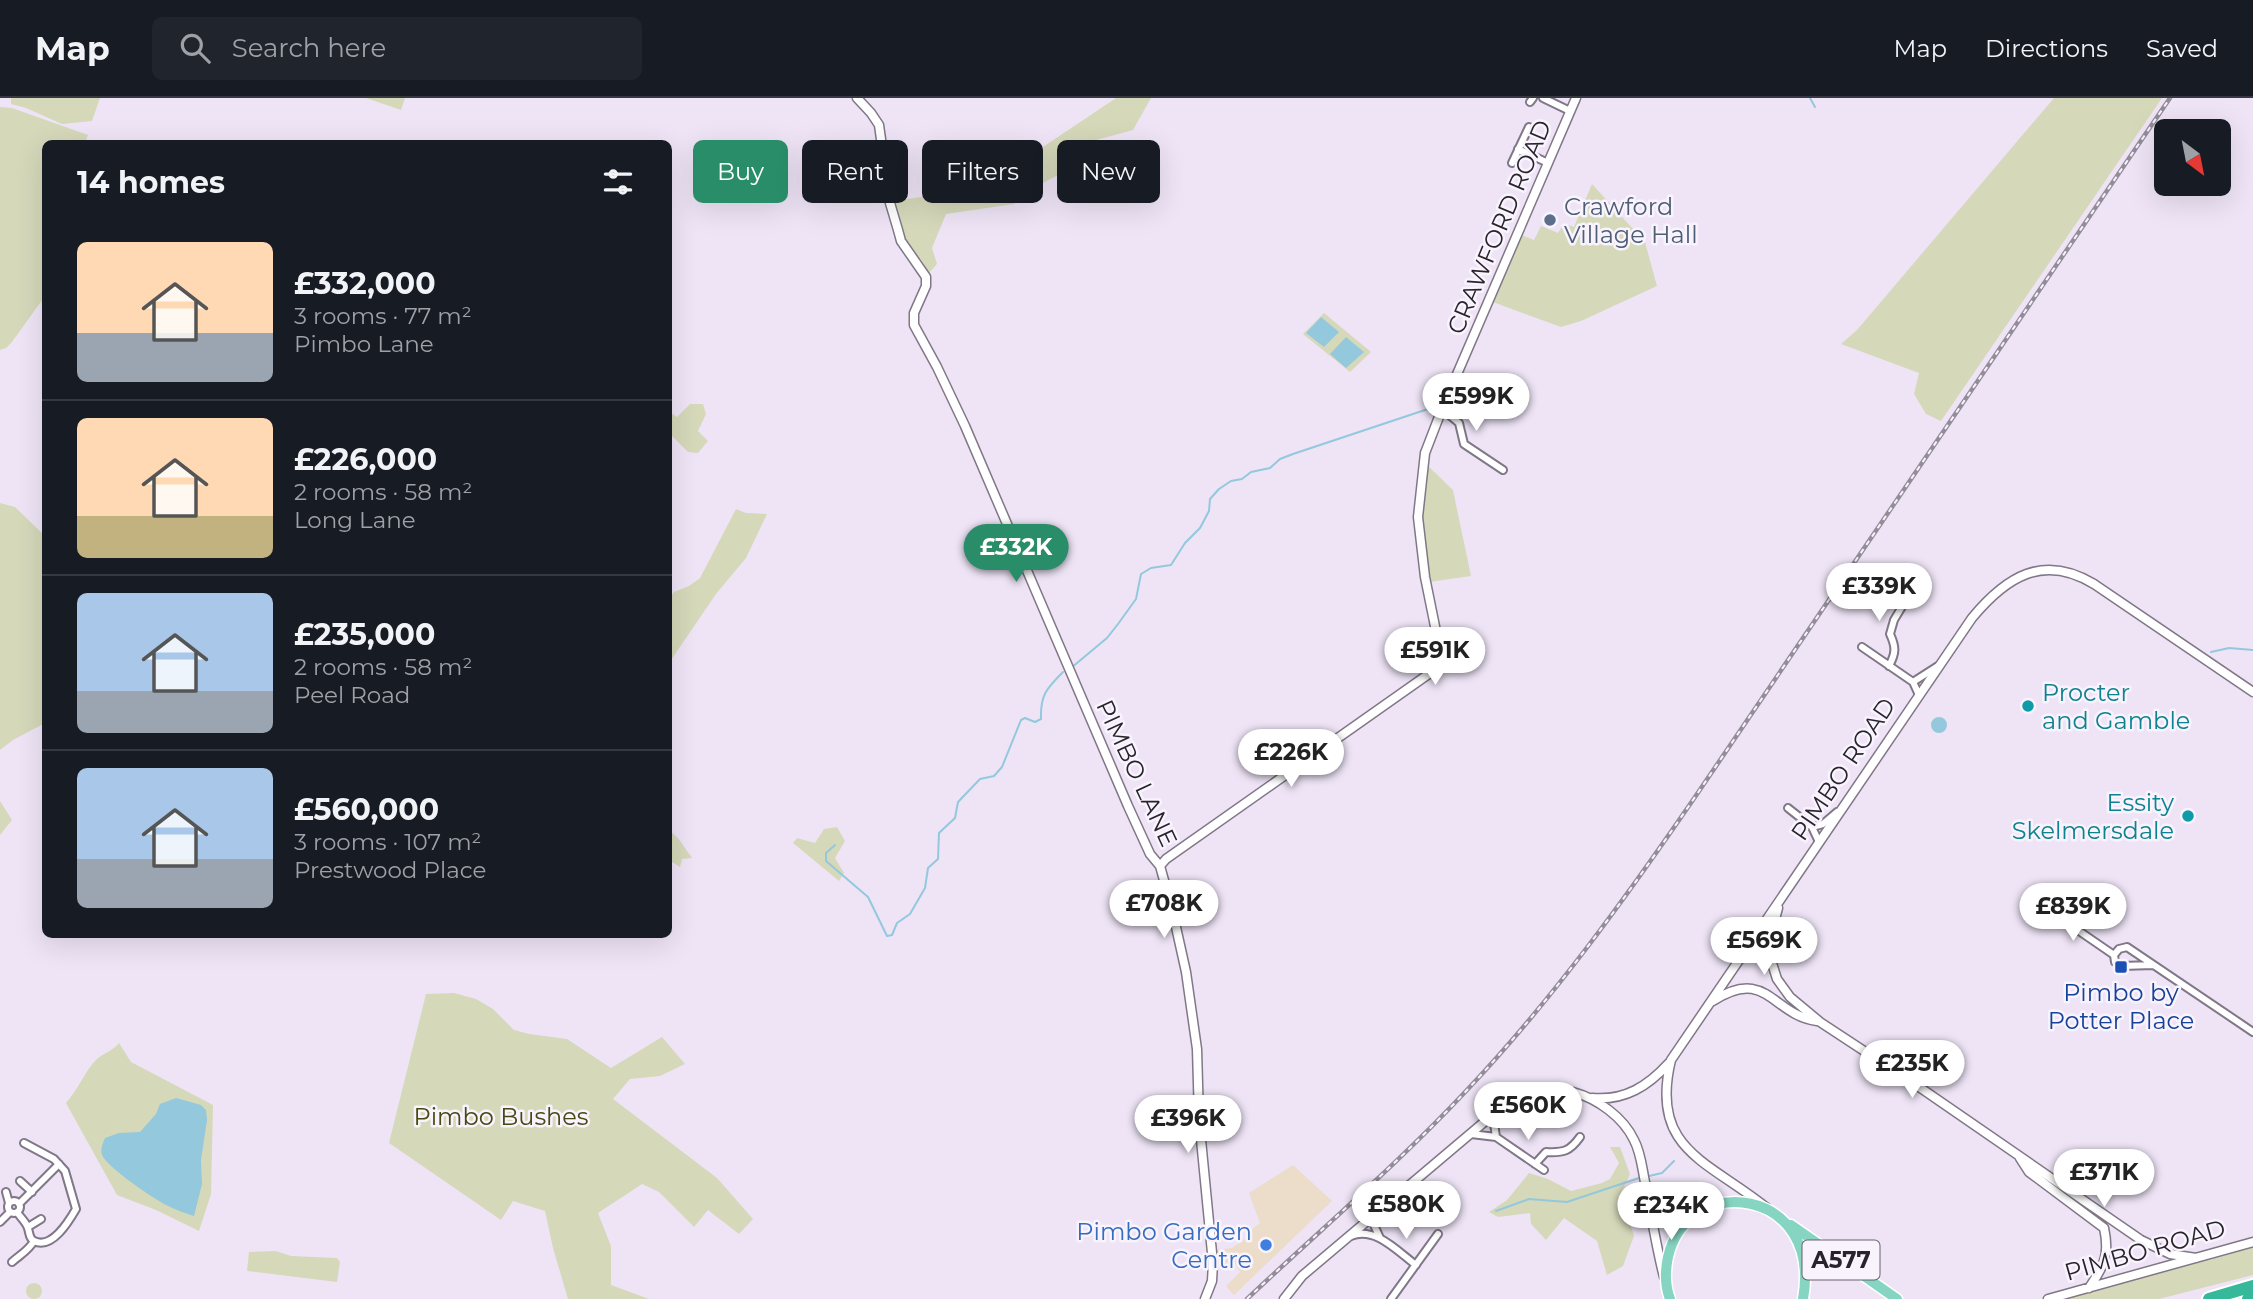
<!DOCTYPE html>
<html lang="en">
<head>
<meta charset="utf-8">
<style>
	:root { --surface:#171b24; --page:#20242c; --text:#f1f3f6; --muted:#9ea1a6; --line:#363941; --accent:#288d68 }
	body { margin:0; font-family:Montserrat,sans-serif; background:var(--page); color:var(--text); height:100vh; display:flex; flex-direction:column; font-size:26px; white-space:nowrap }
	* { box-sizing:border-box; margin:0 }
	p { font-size:23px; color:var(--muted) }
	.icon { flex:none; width:38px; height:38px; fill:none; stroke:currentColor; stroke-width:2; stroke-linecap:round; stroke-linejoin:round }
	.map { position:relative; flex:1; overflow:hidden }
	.details { position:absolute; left:42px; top:42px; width:630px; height:798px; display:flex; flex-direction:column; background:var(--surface); border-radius:10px; box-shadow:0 7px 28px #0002 }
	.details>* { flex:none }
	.guide { position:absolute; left:693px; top:42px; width:665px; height:63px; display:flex; gap:14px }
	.needle { width:46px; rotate:148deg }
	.buttons { position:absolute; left:2154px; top:21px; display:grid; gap:14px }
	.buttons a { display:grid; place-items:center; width:77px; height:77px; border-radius:10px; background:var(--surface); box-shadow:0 7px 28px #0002; font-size:35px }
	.price { position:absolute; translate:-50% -60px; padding:0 16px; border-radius:24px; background:#fff; color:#222; font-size:23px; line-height:46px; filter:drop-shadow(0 2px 4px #0008) }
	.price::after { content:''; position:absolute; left:50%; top:42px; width:21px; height:16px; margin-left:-10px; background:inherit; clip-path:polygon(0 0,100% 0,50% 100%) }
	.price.active { background:var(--accent); color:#fff }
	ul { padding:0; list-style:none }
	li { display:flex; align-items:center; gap:21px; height:175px; padding:0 35px }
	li+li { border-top:2px solid var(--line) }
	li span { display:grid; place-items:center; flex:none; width:196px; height:140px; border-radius:10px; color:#555 }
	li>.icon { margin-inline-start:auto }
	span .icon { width:84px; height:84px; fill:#fffc; stroke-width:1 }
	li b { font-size:30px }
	h2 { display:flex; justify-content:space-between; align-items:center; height:84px; padding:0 35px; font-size:30px }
	.tag { padding:0 24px; border-radius:10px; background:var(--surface); box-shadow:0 7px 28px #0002; font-size:24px; line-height:63px }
	.tag.active { background:var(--accent); color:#fff }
	header { display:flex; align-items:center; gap:42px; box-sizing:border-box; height:98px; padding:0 35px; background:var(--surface); border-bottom:2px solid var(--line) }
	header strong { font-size:33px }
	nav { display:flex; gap:38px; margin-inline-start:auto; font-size:24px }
	.search { width:490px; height:63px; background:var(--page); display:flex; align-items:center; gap:18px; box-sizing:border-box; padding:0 24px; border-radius:10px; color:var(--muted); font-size:26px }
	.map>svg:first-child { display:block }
	.commercial { fill:#ecdcca }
	.green { fill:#d6d8ba }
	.water { fill:#93c8dd }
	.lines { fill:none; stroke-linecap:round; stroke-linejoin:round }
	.stream { stroke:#93c8dd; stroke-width:2 }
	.minor-casing { stroke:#807787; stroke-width:10 }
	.tertiary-casing { stroke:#807787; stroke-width:11 }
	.primary-casing { stroke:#fff; stroke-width:13 }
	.motorway-casing { stroke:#fff; stroke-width:16 }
	.minor { stroke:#fff; stroke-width:6 }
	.tertiary { stroke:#fff; stroke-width:8 }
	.primary { stroke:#86d5c2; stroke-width:10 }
	.motorway { stroke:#36b99a; stroke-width:12 }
	.rail-casing { stroke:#938c99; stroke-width:4.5 }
	.rail { stroke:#f9f3fe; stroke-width:2; stroke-dasharray:5; stroke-linecap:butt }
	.service-dot { fill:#5c6f8a; stroke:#f9f3fe; stroke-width:2.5 }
	.culture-dot { fill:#0f9aa8; stroke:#f9f3fe; stroke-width:2.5 }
	.transit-dot { fill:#1a4fb4; stroke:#f9f3fe; stroke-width:2.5 }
	.shop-dot { fill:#3f7fe0; stroke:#f9f3fe; stroke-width:2.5 }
	.labels { text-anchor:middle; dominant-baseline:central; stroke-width:5; stroke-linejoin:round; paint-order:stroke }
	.shield { fill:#f9f3fe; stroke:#67626a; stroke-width:2 }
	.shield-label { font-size:23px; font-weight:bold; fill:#28242b }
	.service-label { font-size:24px; fill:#4e5e75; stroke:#f9f3fe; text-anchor:start }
	.street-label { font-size:24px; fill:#28242b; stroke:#f9f3fe }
	.culture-label { font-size:24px; fill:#0d838f; stroke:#f9f3fe; text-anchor:start }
	.transit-label { font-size:24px; fill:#164399; stroke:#f9f3fe }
	.park-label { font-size:24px; fill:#484911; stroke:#f9f3fe }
	.shop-label { font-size:24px; fill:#366cbe; stroke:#f9f3fe; text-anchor:end }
</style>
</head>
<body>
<header>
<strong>Map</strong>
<div class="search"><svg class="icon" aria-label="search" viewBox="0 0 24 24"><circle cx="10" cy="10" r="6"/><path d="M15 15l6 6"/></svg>Search here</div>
<nav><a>Map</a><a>Directions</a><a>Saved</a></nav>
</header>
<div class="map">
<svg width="2253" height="1201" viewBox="0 0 2253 1201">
	<rect width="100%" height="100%" fill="#eee4f6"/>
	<path class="commercial" d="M1293,1067L1332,1103L1234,1197L1226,1188L1240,1174L1235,1165L1217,1170L1216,1152L1232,1150L1252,1136L1250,1133L1260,1125L1249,1095Z"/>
	<path class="green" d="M11,0H100L92,23L62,26L26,10L11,6Z
		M366,0H405L401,12Z
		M1116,0H1151L1133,32L1089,44L1068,72L1039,87L1014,106L946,116L932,150L937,166L928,176C924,162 920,162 913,152C904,139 895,118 892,103L951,95L987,75L1016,67Z
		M2054,0H2162L1941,323L1926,316L1914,296L1919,275L1841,246L1857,232Z
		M0,9L12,10L88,37L85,45L46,46L45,198L12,244L6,250L0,252Z
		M1592,86L1645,144L1657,188L1581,223L1561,229L1490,203L1519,136L1534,142L1541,128L1558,135L1564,126L1574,129Z
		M1324,215L1371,254L1350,274L1303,236Z
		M690,306H703L706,316L698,333L708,343L698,355L688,354L669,335L668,313L677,319Z
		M1425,365L1453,392L1471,478L1429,484L1421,419Z
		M0,405L15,409L46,439L45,625L13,642L0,652Z
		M736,411L746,415L767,416L746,460L716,496L669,565V501L674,494L689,488L700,480Z
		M0,703L12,722L0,737Z
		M837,729L845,743L835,760L844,775L839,783L793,745L797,740L815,745L824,731Z
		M669,732L678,740L692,760L682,761L680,769L669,762Z
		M454,895L476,901L493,911L514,932L529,936L567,941L611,970L662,939L685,966L660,978L630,981L613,1001L717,1080L753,1121L739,1136L708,1112L694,1129L659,1094L642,1086L598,1115L611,1148V1187L649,1201H568L553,1150L545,1113L513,1103L501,1122L389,1045L426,896Z
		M119,945L131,964L213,1007L211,1096L199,1133L156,1112L117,1097L66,1005C78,992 85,973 96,962C103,955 113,953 119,945Z
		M1610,1049H1620L1630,1076L1621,1095L1634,1138L1623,1168L1607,1177L1597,1143L1564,1120L1546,1142L1531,1126L1530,1115L1498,1119L1489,1114L1507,1102L1529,1075L1548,1081L1571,1093L1602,1085L1610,1081L1619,1065Z
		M2253,1147V1177L2249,1178L2159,1201H2064L2207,1160L2209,1162Z
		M276,1153L291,1158L337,1160L340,1164L337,1184L247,1173L249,1154Z
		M26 1193a8 8 0 1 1 16 0a8 8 0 1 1-16 0Z"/>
	<path class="water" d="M1321,219L1339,234L1324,249L1306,235Z
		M1346,239L1364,254L1346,270L1330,256Z
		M1931 627a8 8 0 1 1 16 0a8 8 0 1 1-16 0Z
		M176,1000L201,1007L206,1012L207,1022L201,1062L202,1086L194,1118C185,1115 176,1112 168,1108C154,1101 108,1070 102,1057C100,1051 103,1045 105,1040L119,1035L140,1034L156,1016L160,1006Z"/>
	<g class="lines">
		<path class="stream" d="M1810,0L1815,9
			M2211,554L2229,550L2253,552
			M1071,570L1107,540L1118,526L1136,501L1141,476L1151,470L1171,467L1185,445L1200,430L1209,413L1210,401L1219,391L1231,383L1242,381L1251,374L1270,370L1280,361L1293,356L1428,311L1434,313
			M835,747L826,755V763L868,799L887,838L892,837L897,825L910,816L925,790L928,770L938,761L939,735L955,720L958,704L980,681L994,678L1002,669L1021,622L1025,620L1035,624L1041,621C1040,597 1047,590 1063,574
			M1649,1078L1662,1075L1674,1063
			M1496,1113L1529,1101L1567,1104L1639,1080"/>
		<g class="minor-casing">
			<path id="minor" d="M1543,0L1570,13
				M1530,4L1533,0
				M1518,51L1548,65
				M1512,65L1529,29
				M1442,311L1459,325L1464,346L1503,372
				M1862,549L1913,584L1919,597
				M1889,568C1896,555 1896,549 1890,536L1894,522L1909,497
				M1913,584L1938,568
				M1788,710L1812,729L1819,744
				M1812,729L1823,726L1837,714
				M2047,811L2114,857
				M2153,867L2122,868L2115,864L2114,857L2119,851L2127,849L2253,934
				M1471,1036L1496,1039L1544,1072
				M1496,1039L1494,1025L1499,1014
				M1535,1066L1546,1054C1564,1055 1570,1053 1580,1039
				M20,1083L32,1094
				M6,1094L9,1105
				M8 1109a6 6 0 1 1 12 0a6 6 0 1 1-12 0Z
				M19,1106L59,1066
				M17,1114C20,1119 25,1123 27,1128C30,1133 28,1140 34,1143C52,1152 69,1123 76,1111L65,1073L54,1061L24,1045
				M0,1124L10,1114
				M28,1129L41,1121
				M1351,1138C1375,1128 1397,1153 1416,1167
				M1380,1140L1374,1127L1380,1115
				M12,1164C21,1156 28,1153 34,1143
				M1391,1201L1438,1136"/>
		</g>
		<g class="tertiary-casing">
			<path id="tertiary" d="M857,0L871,15L879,27L890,105L898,132L901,143L926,179V188L914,215V227L937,269L965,328L1128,708L1150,756L1160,768L1172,811L1186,874L1197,951L1199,1021L1213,1165L1212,1183L1205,1201
				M1160,768L1166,761L1433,573L1440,553L1425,479L1418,419L1425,355L1442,311L1576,0
				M1778,810L1770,840L1771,862L1777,881L1790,899L1820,924L1925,993L2141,1142L2170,1156L2196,1160
				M1713,903C1767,868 1772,917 1817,923
				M1592,1000C1625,1003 1648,988 1669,965
				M2020,1060L2029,1074L2104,1130C2110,1157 2104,1168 2089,1190
				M1767,1110C1709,1063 1649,1052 1671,962L1972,520C2006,479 2043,455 2094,486L2253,594
				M1284,1201L1302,1178L1502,1009C1523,993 1547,988 1573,994C1598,1001 1623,1019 1634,1042C1641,1055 1642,1070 1645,1084C1651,1115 1656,1148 1664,1179
				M2048,1201L2253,1144"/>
		</g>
		<g class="primary-casing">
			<path id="primary" d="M1791,1127L1897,1201
				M1670,1201C1665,1188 1665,1173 1668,1159C1688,1073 1823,1089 1803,1201"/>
		</g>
		<g class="motorway-casing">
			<path id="motorway" d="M2209,1201L2253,1188
				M2248,1201L2253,1200"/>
		</g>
		<use href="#minor" class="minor"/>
		<use href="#tertiary" class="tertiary"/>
		<use href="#primary" class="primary"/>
		<use href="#motorway" class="motorway"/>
		<g class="rail-casing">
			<path id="rail" d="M1247,1201C1320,1132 1398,1066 1467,992C1552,902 1625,801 1695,699L2170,0"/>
		</g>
		<use href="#rail" class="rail"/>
	</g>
	<circle class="service-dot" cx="1550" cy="122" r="7"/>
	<g class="culture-dot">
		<circle cx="2028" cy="608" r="7"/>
		<circle cx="2188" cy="718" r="7"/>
	</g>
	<rect class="transit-dot" x="2114" y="862" width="14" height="14" rx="3.5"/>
	<circle class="shop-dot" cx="1266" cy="1147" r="7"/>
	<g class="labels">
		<rect class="shield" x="1802.5" y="1142.5" width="77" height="39" rx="5"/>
		<g class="shield-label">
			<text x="1841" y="1162">A577</text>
		</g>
		<g class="service-label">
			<text x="1564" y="108">Crawford<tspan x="1564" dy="28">Village Hall</tspan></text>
		</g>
		<g class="street-label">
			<text transform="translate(1499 129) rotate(-67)">CRAWFORD ROAD</text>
			<text transform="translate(1843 671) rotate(-56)">PIMBO ROAD</text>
			<text transform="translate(1137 675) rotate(65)">PIMBO LANE</text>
			<text transform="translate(2145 1152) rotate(-16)">PIMBO ROAD</text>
		</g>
		<g class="culture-label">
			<text x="2042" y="594">Procter<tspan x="2042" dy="28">and Gamble</tspan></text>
			<text x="2174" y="704" text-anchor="end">Essity<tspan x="2174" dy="28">Skelmersdale</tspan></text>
		</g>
		<g class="transit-label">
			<text x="2121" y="894">Pimbo by<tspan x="2121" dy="28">Potter Place</tspan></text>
		</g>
		<g class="park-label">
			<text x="501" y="1018">Pimbo Bushes</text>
		</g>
		<g class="shop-label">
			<text x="1252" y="1133">Pimbo Garden<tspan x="1252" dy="28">Centre</tspan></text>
		</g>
	</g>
</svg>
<div class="buttons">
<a><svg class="needle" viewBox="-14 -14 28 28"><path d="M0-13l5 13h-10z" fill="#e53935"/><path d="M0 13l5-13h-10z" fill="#9ea1a6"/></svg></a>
</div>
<b class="price" style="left:1476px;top:335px">£599K</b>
<b class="price active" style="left:1016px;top:486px">£332K</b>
<b class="price" style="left:1879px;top:525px">£339K</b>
<b class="price" style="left:1435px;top:589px">£591K</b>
<b class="price" style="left:1291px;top:691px">£226K</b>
<b class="price" style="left:1164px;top:842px">£708K</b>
<b class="price" style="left:2073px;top:845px">£839K</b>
<b class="price" style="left:1764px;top:879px">£569K</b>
<b class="price" style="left:1912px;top:1002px">£235K</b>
<b class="price" style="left:1528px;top:1044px">£560K</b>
<b class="price" style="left:1188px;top:1057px">£396K</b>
<b class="price" style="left:2104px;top:1111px">£371K</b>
<b class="price" style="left:1406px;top:1143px">£580K</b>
<b class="price" style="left:1671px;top:1144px">£234K</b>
<div class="guide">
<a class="tag active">Buy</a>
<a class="tag">Rent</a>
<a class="tag">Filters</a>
<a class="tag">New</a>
</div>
<section class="details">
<h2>14 homes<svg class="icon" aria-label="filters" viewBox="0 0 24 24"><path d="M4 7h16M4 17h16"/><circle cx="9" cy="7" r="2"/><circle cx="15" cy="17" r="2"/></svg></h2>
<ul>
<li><span style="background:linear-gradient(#ffd9b3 65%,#9aa5b1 0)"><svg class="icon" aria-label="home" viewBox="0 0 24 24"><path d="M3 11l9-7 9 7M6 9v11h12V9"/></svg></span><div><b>£332,000</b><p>3 rooms · 77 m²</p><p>Pimbo Lane</p></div></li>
<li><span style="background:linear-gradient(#ffd9b3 70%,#c2b280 0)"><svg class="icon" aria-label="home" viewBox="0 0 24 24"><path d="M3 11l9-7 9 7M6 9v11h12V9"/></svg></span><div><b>£226,000</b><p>2 rooms · 58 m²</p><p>Long Lane</p></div></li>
<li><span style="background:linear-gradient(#a9c7e8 70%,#9aa5b1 0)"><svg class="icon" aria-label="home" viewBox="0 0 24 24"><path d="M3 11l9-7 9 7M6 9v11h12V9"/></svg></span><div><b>£235,000</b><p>2 rooms · 58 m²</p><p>Peel Road</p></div></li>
<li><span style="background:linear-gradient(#a9c7e8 65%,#9aa5b1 0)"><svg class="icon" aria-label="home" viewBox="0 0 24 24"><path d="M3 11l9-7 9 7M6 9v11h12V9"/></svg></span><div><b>£560,000</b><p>3 rooms · 107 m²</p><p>Prestwood Place</p></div></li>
</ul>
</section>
</div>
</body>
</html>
